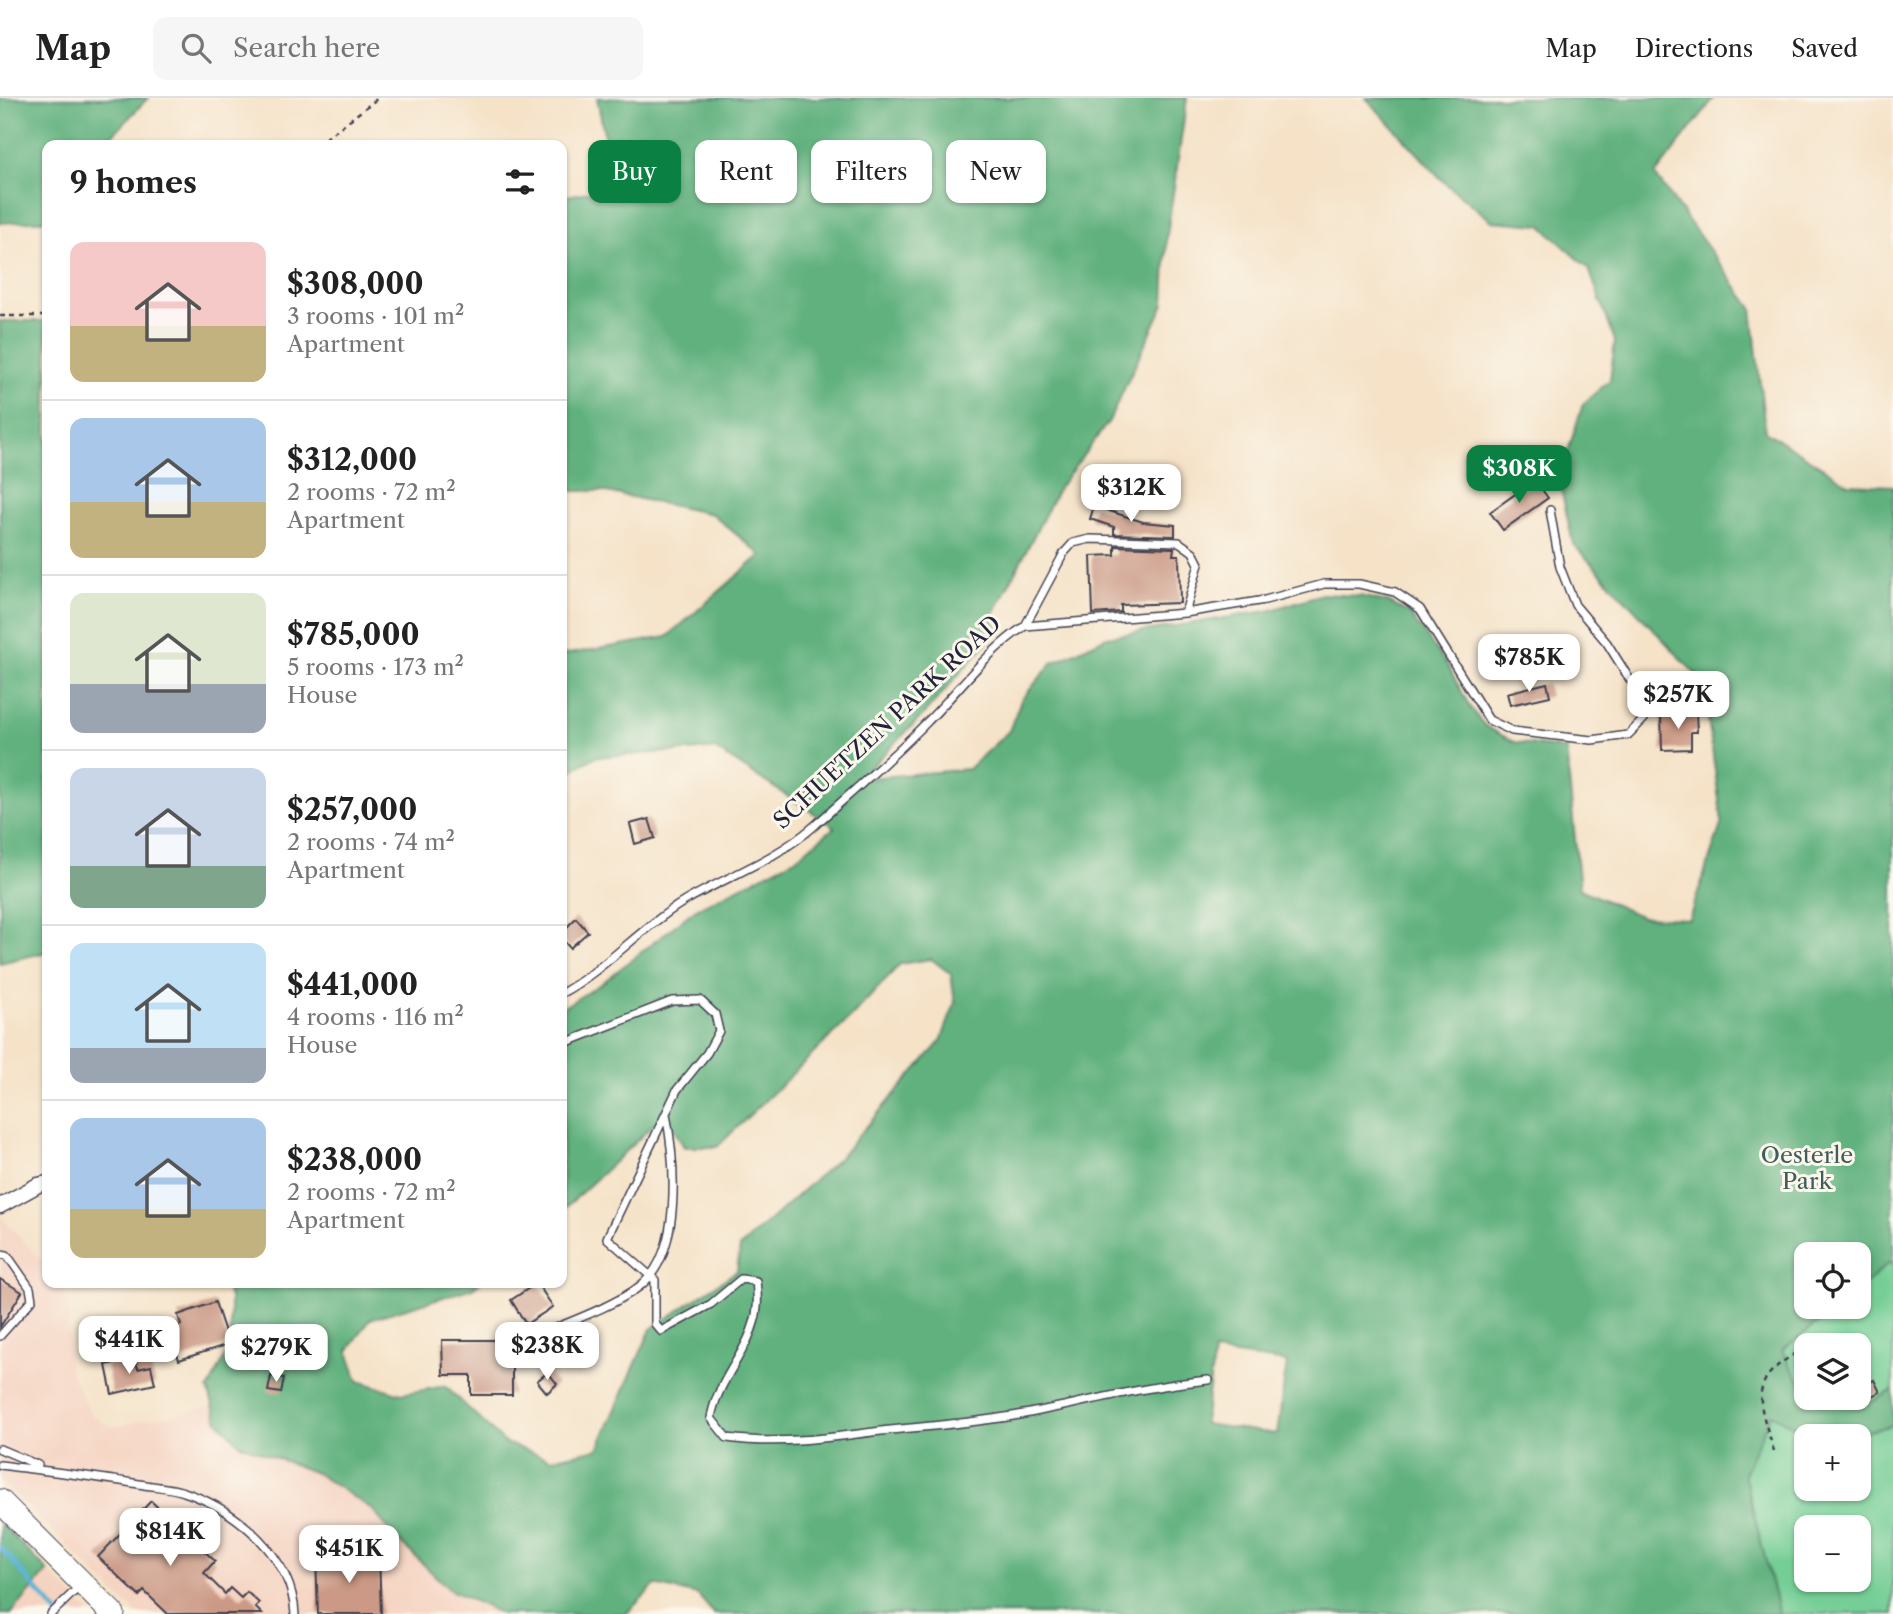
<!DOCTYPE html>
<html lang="en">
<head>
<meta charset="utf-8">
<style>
	:root { --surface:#fff; --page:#f6f6f6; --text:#222; --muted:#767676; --line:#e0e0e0; --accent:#0b8043 }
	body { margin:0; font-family:"Libre Caslon Text",serif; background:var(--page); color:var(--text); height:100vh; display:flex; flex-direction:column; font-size:26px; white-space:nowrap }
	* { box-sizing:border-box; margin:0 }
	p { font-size:23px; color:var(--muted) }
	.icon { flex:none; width:38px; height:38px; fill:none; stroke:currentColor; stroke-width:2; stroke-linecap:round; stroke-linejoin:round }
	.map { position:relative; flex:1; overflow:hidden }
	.side { position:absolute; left:42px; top:42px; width:525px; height:1148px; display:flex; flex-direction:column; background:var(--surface); border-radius:14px; box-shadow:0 2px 5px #0004 }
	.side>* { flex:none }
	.top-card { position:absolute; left:588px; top:42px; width:665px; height:63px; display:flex; gap:14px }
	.buttons { position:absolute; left:1794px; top:1144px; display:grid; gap:14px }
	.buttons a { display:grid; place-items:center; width:77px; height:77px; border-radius:14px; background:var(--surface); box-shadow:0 2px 5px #0004; font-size:35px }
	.price { position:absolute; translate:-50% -60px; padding:0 16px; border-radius:14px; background:#fff; color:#222; font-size:23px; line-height:46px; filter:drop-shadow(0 2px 4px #0008) }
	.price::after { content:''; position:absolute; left:50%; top:42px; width:21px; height:16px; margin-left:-10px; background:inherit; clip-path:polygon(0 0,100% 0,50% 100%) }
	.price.on { background:var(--accent); color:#fff }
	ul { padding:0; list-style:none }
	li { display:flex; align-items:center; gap:21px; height:175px; padding:0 28px }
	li+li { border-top:2px solid var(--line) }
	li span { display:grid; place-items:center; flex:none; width:196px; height:140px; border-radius:14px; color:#555 }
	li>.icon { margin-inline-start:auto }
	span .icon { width:84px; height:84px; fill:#fffc; stroke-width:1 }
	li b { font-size:30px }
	h2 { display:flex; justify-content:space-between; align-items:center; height:84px; padding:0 28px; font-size:30px }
	.chip { padding:0 24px; border-radius:14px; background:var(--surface); box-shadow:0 2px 5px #0004; font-size:24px; line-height:63px }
	.chip.on { background:var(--accent); color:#fff }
	header { display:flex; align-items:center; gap:42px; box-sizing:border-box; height:98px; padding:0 35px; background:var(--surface); border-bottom:2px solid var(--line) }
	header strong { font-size:33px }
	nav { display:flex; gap:38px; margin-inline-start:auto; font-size:24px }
	.search { width:490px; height:63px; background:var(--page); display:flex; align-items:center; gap:18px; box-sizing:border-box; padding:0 24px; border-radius:14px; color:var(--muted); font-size:26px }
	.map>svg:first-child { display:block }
	.built { fill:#f5d3c1 }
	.green { fill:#75ce95; stroke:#4c7868; stroke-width:2; fill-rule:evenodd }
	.forest { fill:#60b17e; stroke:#416a5c; stroke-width:2; fill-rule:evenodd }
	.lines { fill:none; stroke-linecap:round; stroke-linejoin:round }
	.stream { stroke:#56b2d4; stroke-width:5 }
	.building { fill:#cb9985 }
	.service-casing { stroke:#423f50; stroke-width:10 }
	.minor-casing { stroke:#423f50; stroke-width:17 }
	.primary-casing { stroke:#423f50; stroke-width:25 }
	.path { stroke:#423f50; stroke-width:2.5; stroke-dasharray:5 5; stroke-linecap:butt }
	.service { stroke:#fff; stroke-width:7 }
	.minor { stroke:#fff; stroke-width:14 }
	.primary { stroke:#fff; stroke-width:23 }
	.labels { text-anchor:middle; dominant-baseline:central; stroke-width:6; stroke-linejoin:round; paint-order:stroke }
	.street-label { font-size:23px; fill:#22223b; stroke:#fbf7ec }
	.park-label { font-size:23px; fill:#3f5e5a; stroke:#fbf7ec }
</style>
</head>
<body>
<header>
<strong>Map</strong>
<div class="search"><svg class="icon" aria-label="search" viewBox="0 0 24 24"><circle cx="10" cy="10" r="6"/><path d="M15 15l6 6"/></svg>Search here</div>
<nav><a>Map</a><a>Directions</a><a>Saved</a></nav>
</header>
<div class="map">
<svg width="1893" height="1516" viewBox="0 0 1893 1516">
	<rect width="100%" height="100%" fill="#fbf7ec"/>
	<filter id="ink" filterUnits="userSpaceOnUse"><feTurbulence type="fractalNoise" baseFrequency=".0143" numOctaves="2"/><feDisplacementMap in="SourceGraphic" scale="14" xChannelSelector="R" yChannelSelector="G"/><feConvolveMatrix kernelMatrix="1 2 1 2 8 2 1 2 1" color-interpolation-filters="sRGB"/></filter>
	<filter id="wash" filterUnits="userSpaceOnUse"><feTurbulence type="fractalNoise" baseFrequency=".00686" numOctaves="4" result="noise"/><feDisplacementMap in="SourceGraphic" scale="28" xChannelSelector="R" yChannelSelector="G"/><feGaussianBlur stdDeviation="1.57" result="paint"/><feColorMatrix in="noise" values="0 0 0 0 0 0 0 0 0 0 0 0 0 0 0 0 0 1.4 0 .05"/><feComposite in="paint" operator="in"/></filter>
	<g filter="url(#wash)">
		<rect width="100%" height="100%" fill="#f5e2c7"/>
		<path class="built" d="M0,1118L47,1168V1185H61L69,1206V1272L92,1318L112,1329L214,1308L218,1323L240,1346L316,1375L372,1411L392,1436L450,1492L502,1516H137L0,1382Z
			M48,1473L91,1516H11Z"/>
		<path class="green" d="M1893,963V1516H1698L1708,1004ZM1806,1157H1858V1209H1806ZM1806,1248H1858V1300H1806ZM1806,1339H1858V1391H1806ZM1806,1430H1858V1482H1806Z"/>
		<path class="forest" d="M0,0H148L103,47H47V122L0,125Z
			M597,0H1187L1167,137L1164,206L1109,323L1058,391L991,521L999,531L923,617L859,681L968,671L1009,633L1021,602L1052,565L1107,539L1268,513L1322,496L1360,498L1387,504L1409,515L1448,568L1471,611L1485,628L1514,644L1566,651L1580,791L1642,819L1689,821L1722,724L1703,584L1573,446L1559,381L1583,306L1610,282L1615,243L1589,171L1541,127L1492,123L1445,85L1366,0H1714L1655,77L1752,210L1765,333L1849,386L1893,388V1168L1890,1164L1859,1192L1858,1157H1806V1209H1839L1782,1252L1797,1280L1806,1286V1300H1829L1838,1306L1860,1310L1893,1292V1327L1845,1339H1814L1771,1316L1744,1376L1779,1516H714L698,1497L655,1487L626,1516H502L450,1492L392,1436L372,1411L316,1375L240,1346L218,1323L208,1291L230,1250V1199L224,1185H479L473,1190L370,1221L348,1253L358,1283L401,1296L445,1288L505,1345L551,1361L598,1351L651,1231L737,1173L740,1149L840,1059L941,943L955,905L951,876L931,861L900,866L852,918L717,1049H684L665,1016L562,1113V910L602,885L696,811L795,761L835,729L715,651L595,659L562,678V557L667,539L761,457L712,416L602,393H562V99L637,84L605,40ZM1214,1254L1287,1264L1277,1336L1204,1326Z
			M0,223H47V854L0,865Z
			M0,1425L48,1473L11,1516H0Z"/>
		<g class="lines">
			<path class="stream" d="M0,1449L58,1516"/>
		</g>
		<g id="blocks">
			<path class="building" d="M1535,382L1548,400L1503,432L1490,414Z
				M1094,408L1143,424L1175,427V438L1114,436V429L1090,421Z
				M1115,448L1174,450L1173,457H1179L1180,505L1121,507V514L1093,516L1091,458L1115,457Z
				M1547,585L1550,598L1510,607L1507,595Z
				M1696,615L1697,634H1691V651L1662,652L1661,616Z
				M649,721L655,740L635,746L630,726Z
				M576,820L588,834L570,850L562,841V834Z
				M0,1181L22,1194L0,1229Z
				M537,1185L553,1209L526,1226L511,1202Z
				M215,1204L229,1246L179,1262L169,1231L181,1227L178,1217Z
				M442,1242H512V1297H471V1277H443Z
				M135,1260L138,1271L151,1268L155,1286L112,1296L106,1267Z
				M548,1274L557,1286L547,1295L537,1283Z
				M271,1278L284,1280L281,1295L268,1293Z
				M1874,1282L1880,1294L1866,1301L1860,1290Z
				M151,1403L215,1463L204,1475L225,1496L230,1490L241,1500L247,1494L259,1505L255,1509L262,1516H168L144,1493L139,1498L98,1459Z
				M379,1458L381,1516H318L316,1459Z"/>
		</g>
	</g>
	<g filter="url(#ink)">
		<use href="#blocks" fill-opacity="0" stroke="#423f50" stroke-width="2"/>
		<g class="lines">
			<g class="service-casing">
				<path id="service" d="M1025,528L1064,455L1073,445L1090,441L1179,444L1193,454L1199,466L1185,515
					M562,895C607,870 641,829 685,803C728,778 775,762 813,729C851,695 891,661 927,624C959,592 987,553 1025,528L1185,515L1265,502L1324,486H1359L1395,494L1420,511L1489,622L1512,633L1592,642L1628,637L1644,621L1637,593L1607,545L1575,507L1560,469L1550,412
					M562,946L672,903L700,902L715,916L719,933L707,955L677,992L607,1140L655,1182V1226L661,1233L711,1206L741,1181L756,1183C757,1192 758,1202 757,1210C753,1250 717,1281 711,1320L727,1340C779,1347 829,1340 881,1333C929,1328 977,1325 1024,1316C1086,1304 1146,1288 1208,1282
					M0,1156L7,1157L30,1190L32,1202L0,1238
					M519,1245C554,1229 611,1211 640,1188C683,1155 675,1063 666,1016
					M0,1351L38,1367
					M0,1367C46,1373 92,1378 139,1386C154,1389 172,1389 187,1395C238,1413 292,1459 295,1516
					M51,1516L79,1489"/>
			</g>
			<g class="minor-casing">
				<path id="minor" d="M0,1108L38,1087L47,1085"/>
			</g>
			<g class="primary-casing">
				<path id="primary" d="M0,1403L113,1516"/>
			</g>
			<path class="path" d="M317,47L378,0
				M0,218H47
				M1774,1353C1759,1304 1746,1282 1799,1254"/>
			<use href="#service" class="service"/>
			<use href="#minor" class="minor"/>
			<use href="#primary" class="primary"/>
		</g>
	</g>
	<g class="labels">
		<g class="street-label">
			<text transform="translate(887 624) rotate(-43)">SCHUETZEN PARK ROAD</text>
		</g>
		<g class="park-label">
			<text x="1807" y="1057">Oesterle<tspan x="1807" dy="26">Park</tspan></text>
		</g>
	</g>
</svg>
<div class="buttons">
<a><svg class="icon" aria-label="locate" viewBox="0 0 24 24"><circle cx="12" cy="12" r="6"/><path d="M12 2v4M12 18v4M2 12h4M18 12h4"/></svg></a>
<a><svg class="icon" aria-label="layers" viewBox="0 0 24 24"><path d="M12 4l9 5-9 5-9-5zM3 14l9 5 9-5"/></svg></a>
<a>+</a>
<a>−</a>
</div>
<b class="price on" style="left:1519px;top:407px">$308K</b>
<b class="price" style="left:1131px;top:426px">$312K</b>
<b class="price" style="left:1529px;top:596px">$785K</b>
<b class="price" style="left:1678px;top:633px">$257K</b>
<b class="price" style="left:129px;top:1278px">$441K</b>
<b class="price" style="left:547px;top:1284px">$238K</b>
<b class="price" style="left:276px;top:1286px">$279K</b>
<b class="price" style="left:170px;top:1470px">$814K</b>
<b class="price" style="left:349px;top:1487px">$451K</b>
<div class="top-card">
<a class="chip on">Buy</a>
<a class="chip">Rent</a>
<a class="chip">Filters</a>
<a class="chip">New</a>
</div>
<section class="side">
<h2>9 homes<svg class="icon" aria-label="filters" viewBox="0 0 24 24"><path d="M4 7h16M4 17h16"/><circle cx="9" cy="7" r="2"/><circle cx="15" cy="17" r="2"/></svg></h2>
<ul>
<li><span style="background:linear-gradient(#f6c9c9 60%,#c2b280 0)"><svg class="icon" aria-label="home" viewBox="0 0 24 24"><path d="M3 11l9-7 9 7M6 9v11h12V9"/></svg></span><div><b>$308,000</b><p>3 rooms · 101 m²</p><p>Apartment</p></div></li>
<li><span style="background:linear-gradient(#a9c7e8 60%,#c2b280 0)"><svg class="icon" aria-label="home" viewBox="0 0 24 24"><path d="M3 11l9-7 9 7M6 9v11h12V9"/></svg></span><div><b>$312,000</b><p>2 rooms · 72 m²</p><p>Apartment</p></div></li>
<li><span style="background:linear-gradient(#dfe7d0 65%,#9aa5b1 0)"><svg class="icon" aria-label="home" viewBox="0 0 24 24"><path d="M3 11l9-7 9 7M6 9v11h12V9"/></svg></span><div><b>$785,000</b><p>5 rooms · 173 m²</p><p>House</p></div></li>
<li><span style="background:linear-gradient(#c9d6e8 70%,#7fa58c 0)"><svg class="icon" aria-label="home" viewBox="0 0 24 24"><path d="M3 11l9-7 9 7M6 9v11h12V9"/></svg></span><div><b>$257,000</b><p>2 rooms · 74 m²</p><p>Apartment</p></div></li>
<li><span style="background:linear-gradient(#bfe0f5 75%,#9aa5b1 0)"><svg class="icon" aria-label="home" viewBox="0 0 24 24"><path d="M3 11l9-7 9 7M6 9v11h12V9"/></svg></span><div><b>$441,000</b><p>4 rooms · 116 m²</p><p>House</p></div></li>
<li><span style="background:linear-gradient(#a9c7e8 65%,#c2b280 0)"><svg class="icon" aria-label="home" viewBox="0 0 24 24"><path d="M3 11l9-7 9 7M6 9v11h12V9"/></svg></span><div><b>$238,000</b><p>2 rooms · 72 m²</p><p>Apartment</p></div></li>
</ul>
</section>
</div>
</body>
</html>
